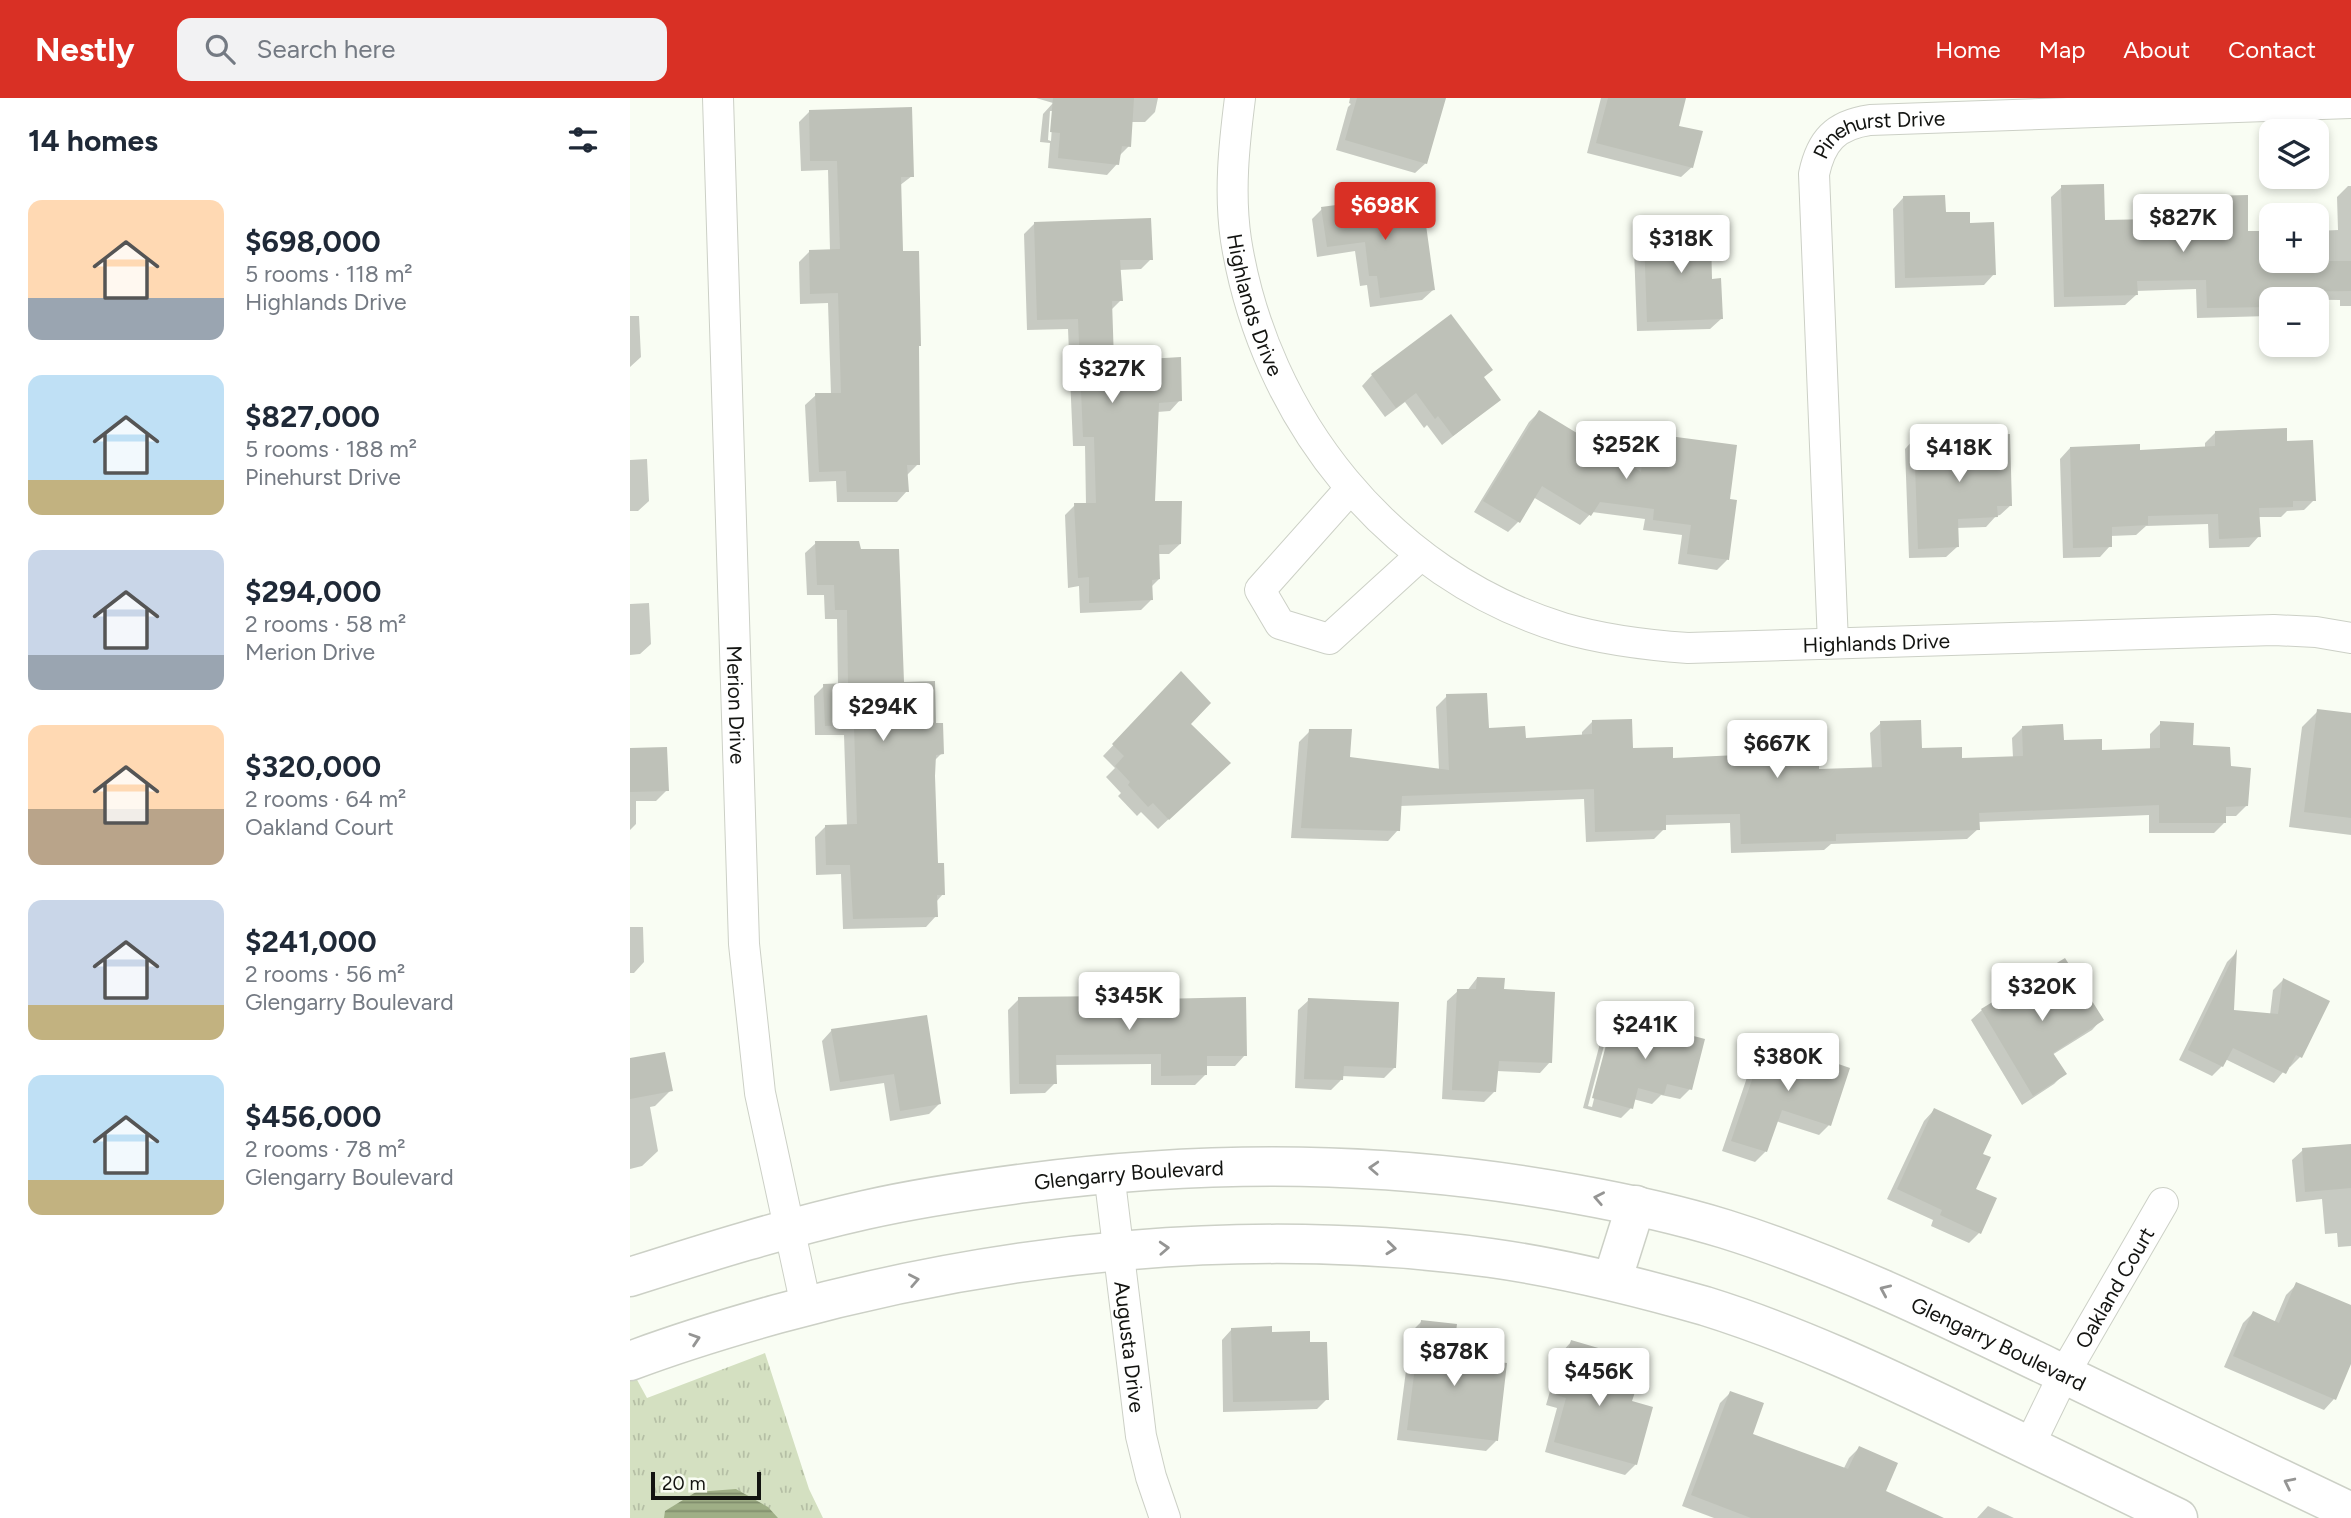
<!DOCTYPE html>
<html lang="en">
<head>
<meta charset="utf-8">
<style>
	:root { --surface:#fff; --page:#f2f2f3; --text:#1f2937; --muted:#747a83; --accent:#d93025 }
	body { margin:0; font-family:Figtree,sans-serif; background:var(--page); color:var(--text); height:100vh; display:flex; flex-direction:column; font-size:26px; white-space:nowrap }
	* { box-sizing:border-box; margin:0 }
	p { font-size:23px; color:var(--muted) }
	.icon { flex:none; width:38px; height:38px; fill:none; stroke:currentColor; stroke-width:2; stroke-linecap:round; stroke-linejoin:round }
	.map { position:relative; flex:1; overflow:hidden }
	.sheet { display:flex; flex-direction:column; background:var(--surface); width:630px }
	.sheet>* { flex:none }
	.controls { position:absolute; left:1629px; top:21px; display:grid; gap:14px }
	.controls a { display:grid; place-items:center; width:70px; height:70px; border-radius:14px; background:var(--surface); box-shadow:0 4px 10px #0003; font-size:35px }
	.scale { position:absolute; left:21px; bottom:18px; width:110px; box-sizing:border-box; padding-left:7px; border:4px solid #131411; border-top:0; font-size:19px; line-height:24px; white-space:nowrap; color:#131411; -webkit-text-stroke:5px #f9fdf3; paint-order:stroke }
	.price { position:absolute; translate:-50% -60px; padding:0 16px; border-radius:7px; background:#fff; color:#222; font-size:23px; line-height:46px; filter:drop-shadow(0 2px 4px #0008) }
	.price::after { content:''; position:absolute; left:50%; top:42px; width:21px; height:16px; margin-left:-10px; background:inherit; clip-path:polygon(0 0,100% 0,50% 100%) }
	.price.active { background:var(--accent); color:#fff }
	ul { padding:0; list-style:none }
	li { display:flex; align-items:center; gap:21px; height:175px; padding:0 28px }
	li span { display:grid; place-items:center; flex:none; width:196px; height:140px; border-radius:14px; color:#555 }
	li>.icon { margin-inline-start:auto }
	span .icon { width:84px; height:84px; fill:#fffc; stroke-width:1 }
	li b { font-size:30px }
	h2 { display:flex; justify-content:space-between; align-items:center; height:84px; padding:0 28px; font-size:30px }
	header { display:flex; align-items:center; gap:42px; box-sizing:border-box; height:98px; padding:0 35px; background:var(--accent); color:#fff }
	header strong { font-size:33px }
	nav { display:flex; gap:38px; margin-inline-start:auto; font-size:24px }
	.search { width:490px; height:63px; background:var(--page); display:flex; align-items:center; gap:18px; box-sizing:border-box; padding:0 24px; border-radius:14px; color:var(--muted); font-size:26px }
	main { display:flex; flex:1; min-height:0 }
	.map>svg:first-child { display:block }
	.grass { fill:url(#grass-tufts) }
	.water { fill:url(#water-rules) }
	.shadow { fill:#0003; fill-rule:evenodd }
	.building { fill:#bec1b8 }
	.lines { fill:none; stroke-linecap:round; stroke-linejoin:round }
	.street-casing { stroke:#ccd0c6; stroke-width:32 }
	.secondary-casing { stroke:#ccd0c6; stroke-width:41 }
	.street { stroke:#fff; stroke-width:30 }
	.secondary { stroke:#fff; stroke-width:38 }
	.oneway { stroke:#959594 }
	.labels { text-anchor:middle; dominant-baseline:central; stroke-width:7; stroke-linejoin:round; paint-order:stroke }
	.street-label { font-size:21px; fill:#131411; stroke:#f9fdf3 }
</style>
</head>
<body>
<header>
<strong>Nestly</strong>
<div class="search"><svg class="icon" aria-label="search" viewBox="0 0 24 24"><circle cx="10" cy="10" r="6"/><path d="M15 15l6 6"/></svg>Search here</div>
<nav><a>Home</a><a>Map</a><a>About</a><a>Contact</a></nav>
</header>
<main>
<section class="sheet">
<h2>14 homes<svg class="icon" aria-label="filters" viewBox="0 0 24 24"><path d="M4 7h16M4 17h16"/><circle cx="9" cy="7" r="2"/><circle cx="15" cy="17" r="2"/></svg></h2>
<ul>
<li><span style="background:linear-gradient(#ffd9b3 70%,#9aa5b1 0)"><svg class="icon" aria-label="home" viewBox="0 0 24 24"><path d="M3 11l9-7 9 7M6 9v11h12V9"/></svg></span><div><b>$698,000</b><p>5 rooms · 118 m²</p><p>Highlands Drive</p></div></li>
<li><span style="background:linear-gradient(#bfe0f5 75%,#c2b280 0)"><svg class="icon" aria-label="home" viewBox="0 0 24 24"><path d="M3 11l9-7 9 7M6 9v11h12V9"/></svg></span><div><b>$827,000</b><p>5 rooms · 188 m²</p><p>Pinehurst Drive</p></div></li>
<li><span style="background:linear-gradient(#c9d6e8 75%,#9aa5b1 0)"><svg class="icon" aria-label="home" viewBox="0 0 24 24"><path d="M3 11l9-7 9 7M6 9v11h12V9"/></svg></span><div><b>$294,000</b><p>2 rooms · 58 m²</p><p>Merion Drive</p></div></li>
<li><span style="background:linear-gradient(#ffd9b3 60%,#b9a48a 0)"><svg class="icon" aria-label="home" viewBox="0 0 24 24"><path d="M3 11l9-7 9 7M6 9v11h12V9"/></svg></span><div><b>$320,000</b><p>2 rooms · 64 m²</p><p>Oakland Court</p></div></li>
<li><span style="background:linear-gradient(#c9d6e8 75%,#c2b280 0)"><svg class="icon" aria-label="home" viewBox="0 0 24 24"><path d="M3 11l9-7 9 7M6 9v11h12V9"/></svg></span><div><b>$241,000</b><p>2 rooms · 56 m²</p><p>Glengarry Boulevard</p></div></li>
<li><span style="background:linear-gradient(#bfe0f5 75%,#c2b280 0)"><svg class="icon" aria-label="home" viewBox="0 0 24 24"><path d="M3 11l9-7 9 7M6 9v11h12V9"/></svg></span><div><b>$456,000</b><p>2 rooms · 78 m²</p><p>Glengarry Boulevard</p></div></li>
</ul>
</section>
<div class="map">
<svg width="1721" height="1420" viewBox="0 0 1721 1420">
	<defs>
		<pattern id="grass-tufts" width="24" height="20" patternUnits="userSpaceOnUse" patternTransform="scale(1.75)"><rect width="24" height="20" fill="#d4e0c1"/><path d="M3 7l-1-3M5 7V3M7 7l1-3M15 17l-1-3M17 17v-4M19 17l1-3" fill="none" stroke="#b5bfa5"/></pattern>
		<pattern id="water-rules" width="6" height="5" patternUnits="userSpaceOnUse" patternTransform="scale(1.75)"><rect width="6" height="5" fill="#9faf86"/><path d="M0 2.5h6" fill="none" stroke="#808d6c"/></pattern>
	</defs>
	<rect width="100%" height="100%" fill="#f9fdf3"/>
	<path class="grass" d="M135,1255L179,1391L193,1420H0V1269L17,1300Z"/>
	<path class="water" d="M106,1391L138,1409L148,1420H34L35,1413L66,1394Z"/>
	<path class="shadow" d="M406,0H528L525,14L515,24H501L499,48L489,58L487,66L477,77L418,70L420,45L410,44L413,16L423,5ZM420,13H423L421,43L418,42Z
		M720,0H814L796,65L785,75L706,52L718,9L721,6L719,5Z
		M971,0H1055L1047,29L1062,69L1051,79L957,55Z
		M179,14L282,78L269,88L272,155L287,249L288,366L277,377V393L267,404H207L206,383L179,384L175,307L186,297H201L198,205L170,206L169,164L179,154L200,153L198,72L171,73L169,24Z
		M1718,88H1721V208H1710V202L1642,201V215L1639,218L1567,220L1566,191L1506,193V197L1495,207L1424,209L1421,99L1432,89L1473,124L1565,122L1564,111L1575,100L1617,135L1642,163H1687V133L1708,132L1707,99Z
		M1273,100L1339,127L1364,176L1354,187L1265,190L1263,111Z
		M692,111L778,129L803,192L792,202L740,209L737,187L730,188L725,153L687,159L682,121Z
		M405,125L521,161L511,171L489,172L491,202L481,212L482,265L550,302L540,313L527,314L523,405L550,446L539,456H528L529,481L521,489V502L511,512L450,515L449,488L438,490L435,417L445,407H456L455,348H443L438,231L397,232L394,136Z
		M1023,128L1073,143L1091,221L1080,231L1007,233L1004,151L1012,139Z
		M0,218H9L11,259L0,269Z
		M820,218L852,280L869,302L812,347L797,327L794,330L775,304L755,319L732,288L742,277Z
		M909,314L1003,372L1007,347L1017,337L1098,403L1097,462L1087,472L1048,466L1052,437L1013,432L1015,421L962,414L950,427L903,399L888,424L878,434L844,414L899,324Z
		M1585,335L1684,402L1674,412L1657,413L1651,419H1628L1629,438L1619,449L1579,450L1578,426L1516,428L1506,437L1480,438V448L1470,459L1433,460L1430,361L1440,350L1509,354L1575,350V345Z
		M1285,340L1381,407L1370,417L1366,418L1356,429L1326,430L1327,449L1316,459L1279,460L1275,351Z
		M17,361L19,403L8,413H0V362Z
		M186,445L272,586L305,627L312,655L304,663L307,767L313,796L306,804V818L296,829L213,831L211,776L186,777L185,739L196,728H217L214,637H185L184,598L194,588L208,587L207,521H195L194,497H177L175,455Z
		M19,505L21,546L10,556L0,557V506Z
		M551,576L559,626L588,675L528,731L511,714L507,718L488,698L491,695L476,679L485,670L473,658Z
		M817,598L857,632L894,642L952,638V634L962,624L1002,652L1042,662L1098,659V646L1108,636L1147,663L1187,673L1242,671L1240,635L1251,625L1290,652L1330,662L1383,660L1382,640L1392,630L1432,644L1471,654L1520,652V636L1531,625L1561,649L1599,669L1617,707L1606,718H1594V725L1584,735H1519V717L1348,724V731L1337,741L1201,746L1194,752L1101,755L1100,725L1034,727V731L1024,741L956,744L954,701L770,708L768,732L758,743L661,740L669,644L680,633L718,661L809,672L806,609Z
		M1688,613L1721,661V737L1659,729L1672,629Z
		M0,652L37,692L26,703H6V726L0,732Z
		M0,829H13L14,864L4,875H0Z
		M1605,856L1602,913L1640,917L1643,892L1653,882L1670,959L1660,969L1658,968L1644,985L1595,961L1592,968L1582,978L1549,962L1597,864Z
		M847,880L920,964L910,975L866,973L865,993L854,1004L812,1001L817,903L828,893H837Z
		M1382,892L1384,894L1472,921L1462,932L1422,957L1435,975L1424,986L1392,1007L1341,922L1352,912Z
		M389,901L615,957L605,968H576V976L565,987H521V966L425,967V985L415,995L380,996L378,912Z
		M679,902L765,969L754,980L712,978L711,982L701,992L665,990L668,912Z
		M984,919L1060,991L1050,1001L1031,997L1022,1006L1003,1001L1001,1010L991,1020L953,1010L974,930ZM979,929H982L962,1009L958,1008Z
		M202,932L309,1006L299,1016L260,1023L254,985L200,993L192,943Z
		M1136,943L1199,1027L1189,1037L1146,1023L1136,1053L1125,1064L1092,1053L1126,953Z
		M0,962L41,992L25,1008L20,1009L28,1053L12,1068L0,1071Z
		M1304,1012L1351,1057L1344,1092L1365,1101L1349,1135L1339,1145L1301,1128L1303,1122L1257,1101L1294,1023Z
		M1721,1048V1148L1708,1149L1707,1135L1695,1136L1692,1101L1666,1104L1662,1062L1673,1052Z
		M1667,1186L1704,1301L1694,1312L1594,1269L1613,1225L1623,1215L1644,1225L1656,1197Z
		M792,1223L821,1260L866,1343L856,1353L767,1342L781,1234Z
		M602,1231L640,1236L697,1301L687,1311L593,1314L592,1242Z
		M941,1244L971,1287L1000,1304L1006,1366L995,1377L915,1354L927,1310L916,1307L931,1255Z
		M1100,1295L1121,1337L1213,1372L1219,1360L1229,1350L1253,1394L1310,1420H1084L1052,1408L1090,1305Z
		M1358,1408L1384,1420H1347Z"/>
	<path class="building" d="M423,0H504L501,49L492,48L489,67L428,60L430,35L420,34Z
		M727,0H816L797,66L715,42Z
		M978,0H1056L1049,28L1073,33L1063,70L966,45Z
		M282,9L284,79H271L273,153H289L291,248H289L290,367H277L279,394H217L216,373L189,374L185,295H211L208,195L180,196L179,152L210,151L207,63H180L179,12Z
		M1474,86L1475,122L1575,120L1574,98L1618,97V133H1642V163H1721V193L1651,194V201H1642V209L1577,210L1576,182L1507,183L1508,197L1434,199L1431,87Z
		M789,96L780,127H796L805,192L750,200L747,178H739L735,144L697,149L691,109Z
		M1315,97L1316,114H1340V125L1364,124L1366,177L1275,180L1273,98Z
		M521,120L523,162H490L493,203H482L484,263L551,259L552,303L529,305L525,403H552L551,446L529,447L530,481L522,482L523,502L459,505V479L448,480L444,405H466L464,339H453L448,221L407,222L404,124Z
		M1074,125V141H1081L1082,181L1091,180L1093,221L1017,224L1014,140L1022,126Z
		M821,216L863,272L854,279L871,302L823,338L808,318L805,321L786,295L766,310L741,276Z
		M909,312L1011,374L1016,335L1107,347L1100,401L1107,402L1099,462L1057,456L1061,427L1023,422L1024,411L970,404L961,418L912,388L890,425L853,403Z
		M1657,330V343L1683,342L1686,403H1663V409L1629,410L1631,439L1589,441L1588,416L1518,418V427L1482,429V449L1443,450L1440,349L1510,346V352L1585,348V333Z
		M1380,336L1382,408H1367L1368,419L1328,421L1329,449L1288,451L1284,339Z
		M185,443H229L231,451H269L274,584L305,583L306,625H313L314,656L306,657L305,678L308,765H314L315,797H307L308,819L223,821L220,767H196L195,727L227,726L224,627L195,628L193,586L218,585L217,512H205L204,487H187Z
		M551,573L581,605L561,626L601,665L539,722L523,705L518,709L498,687L500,684L485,668L494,658L482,646Z
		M857,595L859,630L895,628L896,640L962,636V622L1002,621L1003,650L1043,649V660L1108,657L1107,634L1148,633L1149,662L1189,660V671L1252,669L1250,623L1291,622L1292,650L1332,649V660L1393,658L1392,628L1433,626L1434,642L1472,641V652L1530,650V623L1564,625L1563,647L1600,649L1601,668L1621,670L1618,708L1596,709V725H1529V707L1349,715L1350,732L1206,736V743L1111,746L1110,716L1036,717V732L965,734L964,691L772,698L770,733L671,730L679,631H722L720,659L819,672L816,596Z
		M1687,611L1721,615V720L1674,714Z
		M37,649L39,693L0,694V650Z
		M1607,851L1604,912L1648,916L1653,880L1700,903L1672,960L1666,957L1656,976L1603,950L1593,969L1558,952Z
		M1435,860L1474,922L1423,955L1437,976L1403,998L1351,911Z
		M847,879L875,880L874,891L925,894L922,965L869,963L866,994L822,992L827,891H846Z
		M483,898V902L616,899L617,958H577V977L531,978V956L426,957L427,986H389L388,899Z
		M678,900L769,904L766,970L714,968L713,982L674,981Z
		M297,917L311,1006L270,1013L264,976L210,984L201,931Z
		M984,917L1075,941L1062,992L1037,986L1034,997L1008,990L1003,1011L962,1000Z
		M1136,941L1220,970L1201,1028L1152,1012L1137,1054L1101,1043Z
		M35,954L43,993L0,1001V960Z
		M1304,1010L1362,1037L1353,1056L1361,1059L1346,1091L1367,1100L1351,1136L1310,1117L1312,1112L1267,1091Z
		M1721,1046V1090L1675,1094L1672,1050Z
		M1666,1184L1721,1207V1266L1706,1302L1603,1258L1623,1213L1649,1225Z
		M791,1222L827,1226L823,1258L877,1265L868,1343L777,1332Z
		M642,1228V1234L680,1233V1244H697L699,1302L603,1304L601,1230Z
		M941,1242L982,1254L973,1286L1005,1294L1002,1303L1023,1309L1007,1367L924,1344L936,1300L926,1297Z
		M1100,1293L1134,1305L1123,1336L1218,1371L1229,1348L1268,1365L1256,1393L1314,1420H1121L1061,1397Z"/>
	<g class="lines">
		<g class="street-casing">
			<g id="street">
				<path id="s1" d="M88,0L114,846L130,995L176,1208"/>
				<path id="s2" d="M610,0C604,47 599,95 606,142C634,320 759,477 933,530C974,542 1015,547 1058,550L1644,532L1686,534L1721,540"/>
				<path d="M720,391L630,492L650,526L699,541L791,457"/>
				<path id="s3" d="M1203,545L1184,76C1191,43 1205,27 1240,22L1721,5"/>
				<path id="s4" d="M479,1075L511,1338L521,1379L535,1420"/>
				<path id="s5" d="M1399,1348L1434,1276L1533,1105"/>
			</g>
		</g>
		<g class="secondary-casing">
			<g id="secondary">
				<path id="s6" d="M0,1179C78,1154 155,1130 235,1112C288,1100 342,1092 396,1085C582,1061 760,1062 945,1096C995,1105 1046,1116 1095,1131C1207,1166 1313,1218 1419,1269C1520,1318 1620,1366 1721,1414"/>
				<path d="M982,1183L1006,1107"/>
				<path d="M0,1263C48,1245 97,1230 147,1216C378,1152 623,1128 861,1160C933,1170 1005,1188 1075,1208C1165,1236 1252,1277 1337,1318C1407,1352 1478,1386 1548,1420"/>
			</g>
		</g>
		<use href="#street" class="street"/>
		<use href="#secondary" class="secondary"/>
	</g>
	<defs><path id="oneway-chevron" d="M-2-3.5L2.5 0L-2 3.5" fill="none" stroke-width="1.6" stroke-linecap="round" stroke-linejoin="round" transform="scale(1.75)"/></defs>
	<g class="oneway">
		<use href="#oneway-chevron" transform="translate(744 1070) rotate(-177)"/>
		<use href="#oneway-chevron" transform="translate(969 1100) rotate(-169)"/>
		<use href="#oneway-chevron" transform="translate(534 1150) rotate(-3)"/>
		<use href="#oneway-chevron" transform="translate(761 1150) rotate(6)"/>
		<use href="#oneway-chevron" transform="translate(284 1182) rotate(-11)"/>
		<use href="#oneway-chevron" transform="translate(1255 1192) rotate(-156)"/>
		<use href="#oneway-chevron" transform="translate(65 1241) rotate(-18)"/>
		<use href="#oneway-chevron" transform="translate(1659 1385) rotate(-154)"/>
	</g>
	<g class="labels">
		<g class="street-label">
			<text stroke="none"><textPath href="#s3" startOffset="558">Pinehurst Drive</textPath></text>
			<text stroke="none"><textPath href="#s2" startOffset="210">Highlands Drive</textPath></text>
			<text stroke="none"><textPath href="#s2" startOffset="992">Highlands Drive</textPath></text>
			<text stroke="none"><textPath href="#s1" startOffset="607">Merion Drive</textPath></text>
			<text stroke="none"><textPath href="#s6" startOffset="511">Glengarry Boulevard</textPath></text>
			<text stroke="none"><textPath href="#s5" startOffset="180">Oakland Court</textPath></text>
			<text stroke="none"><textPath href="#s6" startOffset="1410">Glengarry Boulevard</textPath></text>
			<text stroke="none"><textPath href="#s4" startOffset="175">Augusta Drive</textPath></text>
		</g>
	</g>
</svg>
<div class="controls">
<a><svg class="icon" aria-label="layers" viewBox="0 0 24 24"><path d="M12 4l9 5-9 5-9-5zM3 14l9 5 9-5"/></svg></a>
<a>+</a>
<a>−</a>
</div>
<div class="scale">20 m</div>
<b class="price active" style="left:755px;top:144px">$698K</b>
<b class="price" style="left:1553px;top:156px">$827K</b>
<b class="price" style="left:1051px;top:177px">$318K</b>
<b class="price" style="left:482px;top:307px">$327K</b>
<b class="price" style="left:996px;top:383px">$252K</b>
<b class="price" style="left:1329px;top:386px">$418K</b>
<b class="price" style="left:253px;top:645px">$294K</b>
<b class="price" style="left:1147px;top:682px">$667K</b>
<b class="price" style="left:1412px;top:925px">$320K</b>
<b class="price" style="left:499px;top:934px">$345K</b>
<b class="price" style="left:1015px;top:963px">$241K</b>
<b class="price" style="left:1158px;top:995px">$380K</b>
<b class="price" style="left:824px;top:1290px">$878K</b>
<b class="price" style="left:969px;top:1310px">$456K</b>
</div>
</main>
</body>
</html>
